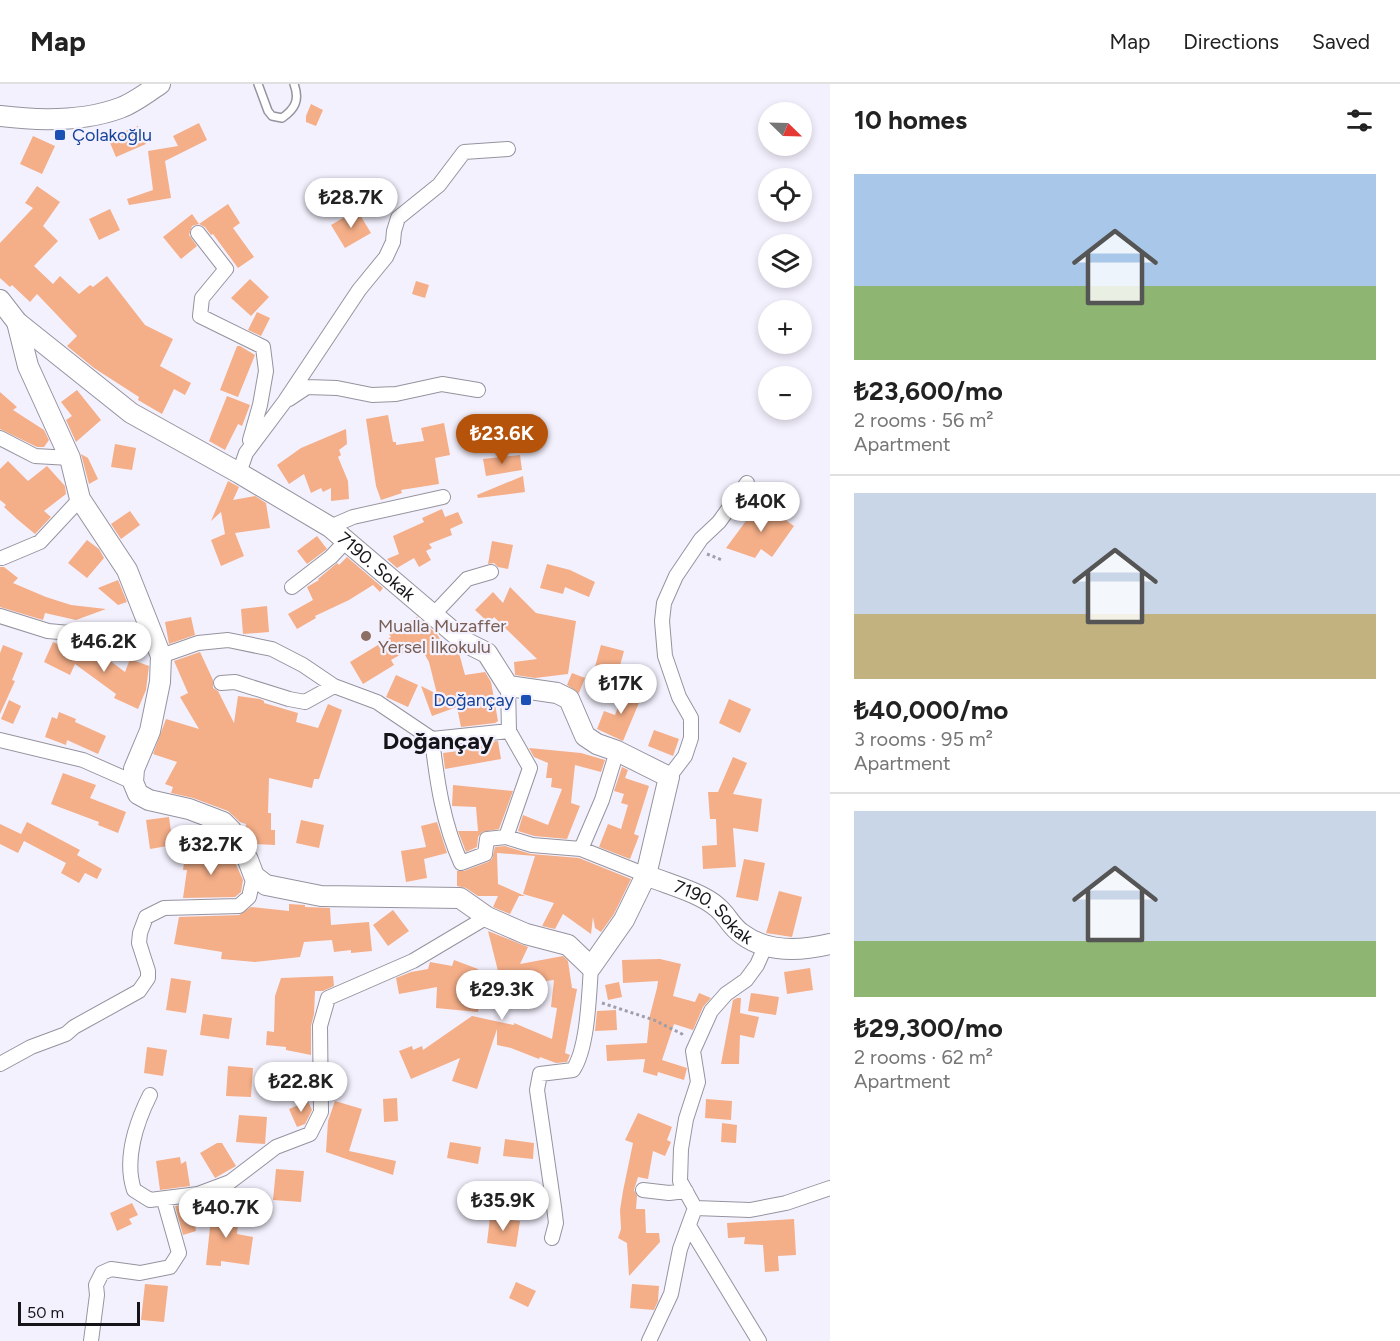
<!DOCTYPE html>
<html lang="en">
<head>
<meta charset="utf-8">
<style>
	:root { --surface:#fff; --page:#f6f6f6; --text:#222; --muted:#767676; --line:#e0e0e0; --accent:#b45309 }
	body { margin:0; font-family:Figtree,sans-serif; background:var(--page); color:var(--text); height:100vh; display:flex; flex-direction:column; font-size:22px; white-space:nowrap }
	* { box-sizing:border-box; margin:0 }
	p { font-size:20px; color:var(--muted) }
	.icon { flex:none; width:33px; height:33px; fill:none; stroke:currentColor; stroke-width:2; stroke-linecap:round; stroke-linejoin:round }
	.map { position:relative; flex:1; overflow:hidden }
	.panel { display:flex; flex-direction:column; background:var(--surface); width:570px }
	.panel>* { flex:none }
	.needle { width:39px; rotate:113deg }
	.fabs { position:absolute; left:758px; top:18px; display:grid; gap:12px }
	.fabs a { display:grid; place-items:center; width:54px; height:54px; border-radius:50%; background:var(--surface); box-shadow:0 3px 9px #0003; font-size:30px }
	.scale { position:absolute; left:18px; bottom:15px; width:122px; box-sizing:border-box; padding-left:6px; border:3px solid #151419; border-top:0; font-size:16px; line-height:21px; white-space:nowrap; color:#151419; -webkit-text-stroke:4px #f4f1fe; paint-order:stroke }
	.price { position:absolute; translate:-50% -51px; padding:0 14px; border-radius:21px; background:#fff; color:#222; font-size:20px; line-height:39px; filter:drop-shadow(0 2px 3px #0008) }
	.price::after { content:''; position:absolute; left:50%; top:36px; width:18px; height:14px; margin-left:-9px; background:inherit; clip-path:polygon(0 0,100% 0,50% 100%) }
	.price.on { background:var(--accent); color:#fff }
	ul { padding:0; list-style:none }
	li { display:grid; align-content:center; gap:12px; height:318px; padding:0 24px }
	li+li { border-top:2px solid var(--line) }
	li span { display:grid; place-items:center; height:186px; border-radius:0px; color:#555 }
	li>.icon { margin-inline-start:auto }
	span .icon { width:108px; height:108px; fill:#fffc; stroke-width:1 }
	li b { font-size:26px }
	h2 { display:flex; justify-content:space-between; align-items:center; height:72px; padding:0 24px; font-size:26px }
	header { display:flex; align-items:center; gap:36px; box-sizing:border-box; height:84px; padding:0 30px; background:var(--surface); border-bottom:2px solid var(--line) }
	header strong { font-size:28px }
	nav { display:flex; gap:33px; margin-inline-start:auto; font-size:21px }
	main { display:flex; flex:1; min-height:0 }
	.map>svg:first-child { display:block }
	.building { fill:#f4ae88 }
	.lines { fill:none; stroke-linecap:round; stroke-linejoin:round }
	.lane-casing { stroke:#96939f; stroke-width:10 }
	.street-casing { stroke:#96939f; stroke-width:16 }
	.secondary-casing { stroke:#96939f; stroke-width:22 }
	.path { stroke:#a09ea8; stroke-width:3; stroke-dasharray:3 3; stroke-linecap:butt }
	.lane { stroke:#fff; stroke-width:7 }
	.street { stroke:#fff; stroke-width:14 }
	.secondary { stroke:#fff; stroke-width:20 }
	.transit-dot { fill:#1a4fb4; stroke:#f4f1fe; stroke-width:2 }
	.education-dot { fill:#8d6e63; stroke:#f4f1fe; stroke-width:2 }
	.labels { text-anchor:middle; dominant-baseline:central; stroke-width:4.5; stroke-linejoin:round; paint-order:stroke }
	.transit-label { font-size:18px; fill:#164399; stroke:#f4f1fe; text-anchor:start }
	.street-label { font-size:18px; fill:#151419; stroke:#f4f1fe }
	.education-label { font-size:18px; fill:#785e54; stroke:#f4f1fe; text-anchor:start }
	.district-label { font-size:24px; font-weight:bold; fill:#151419; stroke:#f4f1fe }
</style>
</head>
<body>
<header>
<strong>Map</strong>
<nav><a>Map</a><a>Directions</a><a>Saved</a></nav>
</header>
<main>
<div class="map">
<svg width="830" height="1257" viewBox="0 0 830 1257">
	<rect width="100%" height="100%" fill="#f4f1fe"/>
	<path class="building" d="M311,20L323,26L316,42L306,38V32Z
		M199,39L207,56L165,77L171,114L129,121L127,115L153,106L148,67L178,62L173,52Z
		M138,42L146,60L116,73L108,54Z
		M33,52L55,62L42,90L20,80Z
		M37,102L60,118L43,142L58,157L34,182L53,200L60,192L79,210L90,201L93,203L107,192L145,241L173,255L160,282L191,299L185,311L174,305L162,330L138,316L139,313L94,284L67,262L77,252L37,210L30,218L12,201L10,203L0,194V159L33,124L25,119Z
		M228,120L240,139L233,144L254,173L238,184L213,150L211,151L205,143L199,140Z
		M110,125L120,146L99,156L89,135Z
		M357,126L371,149L345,164L331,141Z
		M192,130L199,140L192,142L189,151L197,162L181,175L163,153Z
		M250,195L269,213L251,232L231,214Z
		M416,197L429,201L425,214L412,210Z
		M257,228L270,234L261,252L248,246Z
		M237,262H240L255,271L238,313L220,306Z
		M77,306L101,336L76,358L66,336L72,332L61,318Z
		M0,308L17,323L13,326L44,346L49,356L44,363H37L0,345Z
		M227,312L250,321L242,342L238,340L225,366L209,357Z
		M388,331L393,358H396V361L424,357L421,344L444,339L450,371L435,374L439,400L401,406L402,409L381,416L376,402L366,335Z
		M346,345L347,360L339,366L341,371L338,373L348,397L349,415L331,417V404L323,408L321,404L311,409L304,390L289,400L277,381L301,364Z
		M115,360L136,364L132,386L111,383Z
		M81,370L88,374L98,395L89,400Z
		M520,371L522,386L486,392L483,375Z
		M8,377L28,397L47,382L65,402L66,410L44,427L51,433L35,450L17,435L4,423L6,421L0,416V385Z
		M523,392L525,408L478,414L477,411Z
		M228,397L239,403L233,416L255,412L266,419L270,444L235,449L244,472L221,482L211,456L225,450L221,428L211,437Z
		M760,418L794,442L772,473L761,465L755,474L726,464Z
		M442,425L445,433L458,428L463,439L450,445L452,451L429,460L432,464L426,467L431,476L419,483L414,474L397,484L387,475L399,470L393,452L424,438L422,434Z
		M130,427L140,441L121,455L111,440Z
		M317,452L327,465L307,480L297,467Z
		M87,456L99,465L104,474L87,494L68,479Z
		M492,457L513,461L508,485L498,483L494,479L488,480Z
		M347,473L383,504L380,508L373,501L349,516L315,532L316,534L297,545L288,530L313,516L307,503L319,496L318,495L337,479L339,481Z
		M547,480L570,486L595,498L589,513L565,503L563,510L540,504Z
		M0,483H4L18,494L13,499L46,513L71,521L106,525L76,536L45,529L43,536L0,523Z
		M118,496L127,518L118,521L98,504Z
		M510,503L536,529L576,537L568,590L535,594L515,591L514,578L537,575L494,533L489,539L475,526L493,508L503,519Z
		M267,522L269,548L243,550L241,525Z
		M191,533L195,551L169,560L165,538Z
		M417,533L437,550L445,564L452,563L459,569L465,591L485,588L491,598L498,637L495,639L461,643L457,623L432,632L421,602L437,610L429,578L419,560L391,576L394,581L363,600L350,578L391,553L389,550Z
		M53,558L87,573L92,567H97L125,588L130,575L149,582L146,606L138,625L114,614L116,610L75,580L70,591L44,578Z
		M3,561L23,569L12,596L15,597L0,630V569Z
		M601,561L624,567L616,596L593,590Z
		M200,568L213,596V604L218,607L234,639L238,612L260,615L264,617V619L298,629L296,638L318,644L328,620L342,626L319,695H314L312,704L269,694L268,729H271V746H275V761L253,760L245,747L246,740L240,738L228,727L193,714L171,709L173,703L165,700L177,678L153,670L166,635L199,645L180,613L188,609L174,577Z
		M572,589L585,594L579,609L567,601Z
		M396,591L418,601L408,623L386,613Z
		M626,602L643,609L623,657L597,645L604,627L615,631Z
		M729,615L751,625L740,649L719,639Z
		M9,616L21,622L13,640L1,635Z
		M59,628L76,635L75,638L106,652L98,670L67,656L66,661L45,653L52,633L57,635Z
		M654,646L679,655L673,672L648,662Z
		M498,657L501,675L445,685L443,669L466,666L465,661Z
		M529,664L581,669L605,676L601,688L575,681L571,719L580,722L567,755L534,752L518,747L523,731L548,741L562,705L551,703L552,694H546L548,679L534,673Z
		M733,673L747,679L733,710L762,715L758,748L733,744L736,783L703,785L702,762L717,761L716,735H710L708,708H718Z
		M622,683L628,686L625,694L649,702L634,750L639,752L630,775L599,763L608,740L621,745L628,721L621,719L624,710L614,707Z
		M63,689L96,701L90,714L126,728L118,749L98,741L99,738L51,720Z
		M453,701L513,707L499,745L482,748L478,753L477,763L466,768L458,747H478L476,723L452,722Z
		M169,733L173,761L150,765L146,736Z
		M301,736L324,741L319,764L296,759Z
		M27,738L80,766L77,771L102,785L97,795L85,789L79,799L61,789L66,779L24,757L18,769L0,760V740L21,750Z
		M437,738L447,769L424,775L427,794L406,798L401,767L426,763L421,742Z
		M505,762L531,770L579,774L631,795L614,830L601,848L595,844L593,833L591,850L563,830L555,845L542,842L554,819L523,810L535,772L497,769L498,800L525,812H519L510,830L493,823L498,812H478L466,804L457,802V787H464L488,778L492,775L495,763Z
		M186,765L219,770V769L233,774L243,796L241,808L235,813L183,814L187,786H183Z
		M744,775L765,779L758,817L736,813Z
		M779,807L802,813L792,853L766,849Z
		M289,820L305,821V823L330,824L331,841L369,838L372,867L351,869V866L334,868L332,856L304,858L300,873L255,878L221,875L222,868L174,860L179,833L239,831L251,823L289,827Z
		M393,826L409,847L388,862L373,841Z
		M488,847L528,863L520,880L563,872L568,877L572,904L577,905L565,969L570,971L567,978L556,979L540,973L539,975L511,964L497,961V945L477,1005L452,997L460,974L411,995L399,967L412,962L413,966L422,962L423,966L472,932L514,941V939L552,955L557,924L551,923L554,896L523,900V898L502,903Z
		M660,875L681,880L673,912L695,918L699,909L711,914L703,923L693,946L674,940L662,976L687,984L684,996L658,988L657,992L643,988L645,975L607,977L606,961L647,959L650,931L657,904L658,897L623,899L622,876Z
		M454,876L478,885L468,911L480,913L478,928L436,924L437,903L399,910L396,894L411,888L428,885L430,878L452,882Z
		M810,884L813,906L787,910L784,888Z
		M333,892L334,902L323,907H315L314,930L311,942V971L286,966V963L266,961L267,947L274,948L275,912L281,894Z
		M171,894L191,897L186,929L166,926Z
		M619,898L622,913L608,916L605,901Z
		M751,909L779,913L776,931L748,927Z
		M737,914H741L740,929L759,933L754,954L740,951L739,980H721L733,916Z
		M616,926L617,946L595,947L597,927Z
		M203,930L232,934L229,955L200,951Z
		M147,963L167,966L163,992L144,989Z
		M228,982L253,984L251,1013L226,1012Z
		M397,1014L398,1037L384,1038L383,1015Z
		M706,1015L732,1017L731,1036L705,1034Z
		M308,1017L312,1026L305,1040L297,1043L289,1025Z
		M335,1017L362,1025L349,1067L396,1077L393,1091L326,1068L328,1037Z
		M638,1029L672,1043L667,1056L671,1058L665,1072L653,1067L648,1095L638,1093L634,1106L637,1112L636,1125H645L646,1149H659L660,1158L629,1192L627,1159L618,1154L621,1145L620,1126L623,1107L633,1059L625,1056Z
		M239,1031L267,1033L265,1060L236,1058Z
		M722,1039L737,1041L736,1059L721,1058Z
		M505,1055L534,1059L533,1075L503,1072Z
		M450,1058L481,1063L478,1080L447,1074Z
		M217,1059H222L236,1082L215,1094L200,1069Z
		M180,1073L181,1080L186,1077L190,1102L160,1106L156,1077Z
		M276,1085L304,1087L301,1118L273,1116Z
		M213,1115L228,1116L226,1138L238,1140L237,1150L253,1153L249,1181L221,1177V1182L206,1181Z
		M132,1119L138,1131L129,1135L132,1140L117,1147L110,1129Z
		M192,1120L196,1147L183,1151L175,1122Z
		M490,1133L520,1137L516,1163L487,1159Z
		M794,1135L796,1171L778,1172L779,1187L765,1188L763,1161L744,1160L745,1153L728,1154L727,1139Z
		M516,1198L536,1207L528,1223L509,1214Z
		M145,1200L168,1202L164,1238L141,1236Z
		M632,1200L659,1202L658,1217L654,1226L630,1224Z"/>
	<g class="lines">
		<g class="lane-casing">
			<path id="lane" d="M258,0L268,27L272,32L282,34C295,25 300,16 294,0"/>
		</g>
		<g class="street-casing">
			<path id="street" d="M198,149L226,185L202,214L200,232L263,263L266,287L260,321L250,356
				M289,315L307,303L337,304L372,311L396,310L442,300L478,306
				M0,354L35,372L70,374
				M239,389L246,369L285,317L359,206L386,173L393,158L394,147L398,134L439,101L464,68L508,65
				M330,443L353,433L443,413
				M2,474L40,458L80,415
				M292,503L331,473L346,457
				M434,530L467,495L491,488
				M0,532L48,547L155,557
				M161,572L198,559L228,556L272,565L303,581L334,602L377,618L432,655L509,647L508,602
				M221,599L235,598L289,615L305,618L334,602
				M432,655C437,698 443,739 461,779L485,770L487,755L506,753L532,761L581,765L646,791
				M0,656L83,676L133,698
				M669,693L685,672L691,654V634L679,613L665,572L662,537L664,519L676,492L701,455L719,438L747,399
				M506,753L530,684L509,647
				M581,765L602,716L617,667
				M0,980L31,963L66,950L74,943L139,907L148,894V887L139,859L140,849L146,833L164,824L239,822L249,813L254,792
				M150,1011C136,1039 124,1076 134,1106L150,1116L198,1110L230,1098L276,1063L310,1050L321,1028L320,942L328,914L413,877L487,833
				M643,1106L669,1109L686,1107
				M695,1124L750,1126L786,1119L830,1104
				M689,1142L759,1257
				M552,1154L556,1139L554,1123L537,1006L540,990L573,986C588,964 589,910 591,883
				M91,1257L97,1211L96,1201L102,1189L111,1185L140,1189L170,1183L179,1169L164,1116
				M649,1257L671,1210L680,1165L695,1124L680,1097L681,1065L686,1035L698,998L693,967L711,927L726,910L746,896L757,881L765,863"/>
		</g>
		<g class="secondary-casing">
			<g id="secondary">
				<path d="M0,32C40,37 82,38 120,24C134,19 148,8 160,0"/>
				<path id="s1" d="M0,216L17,238L131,329L239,389L330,443L465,558L487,569L508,602L557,609L569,615L585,652L597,660L617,667L669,693L646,791C667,800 700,808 717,823C727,831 731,843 742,850C767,869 801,867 830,860"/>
				<path d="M17,238L28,282L70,374L80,415L127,486L161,572L160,598L150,647L134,685L133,698L138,710L149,716L189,725L223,738L231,746L248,776L254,792L266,801L321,812L460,814L487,833L526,850L568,861L591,883L624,836L646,791"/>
			</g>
		</g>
		<path class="path" d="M707,470L722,476
			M602,919L654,936L682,950L684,953"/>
		<use href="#lane" class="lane"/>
		<use href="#street" class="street"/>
		<use href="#secondary" class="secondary"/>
	</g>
	<g class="transit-dot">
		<rect x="54" y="45" width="12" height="12" rx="3"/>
		<rect x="520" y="610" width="12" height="12" rx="3"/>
	</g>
	<circle class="education-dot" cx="366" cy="552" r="6"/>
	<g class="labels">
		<g class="transit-label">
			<text x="72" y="51">Çolakoğlu</text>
			<text x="514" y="616" text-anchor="end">Doğançay</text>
		</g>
		<g class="street-label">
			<text stroke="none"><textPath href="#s1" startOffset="464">7190. Sokak</textPath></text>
			<text stroke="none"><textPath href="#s1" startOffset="1020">7190. Sokak</textPath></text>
		</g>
		<g class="education-label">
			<text x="378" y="542">Mualla Muzaffer<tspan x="378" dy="21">Yersel İlkokulu</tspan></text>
		</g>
		<g class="district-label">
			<text x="438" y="656">Doğançay</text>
		</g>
	</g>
</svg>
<div class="fabs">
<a><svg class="needle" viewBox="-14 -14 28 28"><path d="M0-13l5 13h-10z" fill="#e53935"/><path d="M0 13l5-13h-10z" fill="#767676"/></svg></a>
<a><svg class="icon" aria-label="locate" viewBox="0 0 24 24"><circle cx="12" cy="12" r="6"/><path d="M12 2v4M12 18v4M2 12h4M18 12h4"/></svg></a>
<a><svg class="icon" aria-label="layers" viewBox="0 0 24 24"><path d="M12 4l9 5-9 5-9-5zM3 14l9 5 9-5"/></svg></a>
<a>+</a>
<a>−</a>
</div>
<div class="scale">50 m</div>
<b class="price" style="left:351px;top:145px">₺28.7K</b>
<b class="price on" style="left:502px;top:381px">₺23.6K</b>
<b class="price" style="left:761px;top:449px">₺40K</b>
<b class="price" style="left:104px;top:589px">₺46.2K</b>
<b class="price" style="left:621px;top:631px">₺17K</b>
<b class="price" style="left:211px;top:792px">₺32.7K</b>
<b class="price" style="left:502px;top:937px">₺29.3K</b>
<b class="price" style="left:301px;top:1029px">₺22.8K</b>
<b class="price" style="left:503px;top:1148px">₺35.9K</b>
<b class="price" style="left:226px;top:1155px">₺40.7K</b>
</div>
<section class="panel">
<h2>10 homes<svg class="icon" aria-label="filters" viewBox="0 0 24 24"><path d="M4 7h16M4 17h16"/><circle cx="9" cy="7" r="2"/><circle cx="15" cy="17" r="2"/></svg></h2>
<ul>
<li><span style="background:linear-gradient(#a9c7e8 60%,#8fb573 0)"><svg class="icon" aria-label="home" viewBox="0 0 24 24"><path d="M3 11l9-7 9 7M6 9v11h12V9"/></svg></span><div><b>₺23,600/mo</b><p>2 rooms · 56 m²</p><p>Apartment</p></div></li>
<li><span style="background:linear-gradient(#c9d6e8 65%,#c2b280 0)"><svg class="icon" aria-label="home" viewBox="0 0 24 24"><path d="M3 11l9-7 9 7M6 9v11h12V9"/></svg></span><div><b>₺40,000/mo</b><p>3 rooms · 95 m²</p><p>Apartment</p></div></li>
<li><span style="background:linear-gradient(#c9d6e8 70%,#8fb573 0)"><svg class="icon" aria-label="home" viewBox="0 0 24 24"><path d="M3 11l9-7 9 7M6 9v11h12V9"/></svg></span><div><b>₺29,300/mo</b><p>2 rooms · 62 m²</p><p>Apartment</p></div></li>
</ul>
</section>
</main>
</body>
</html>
